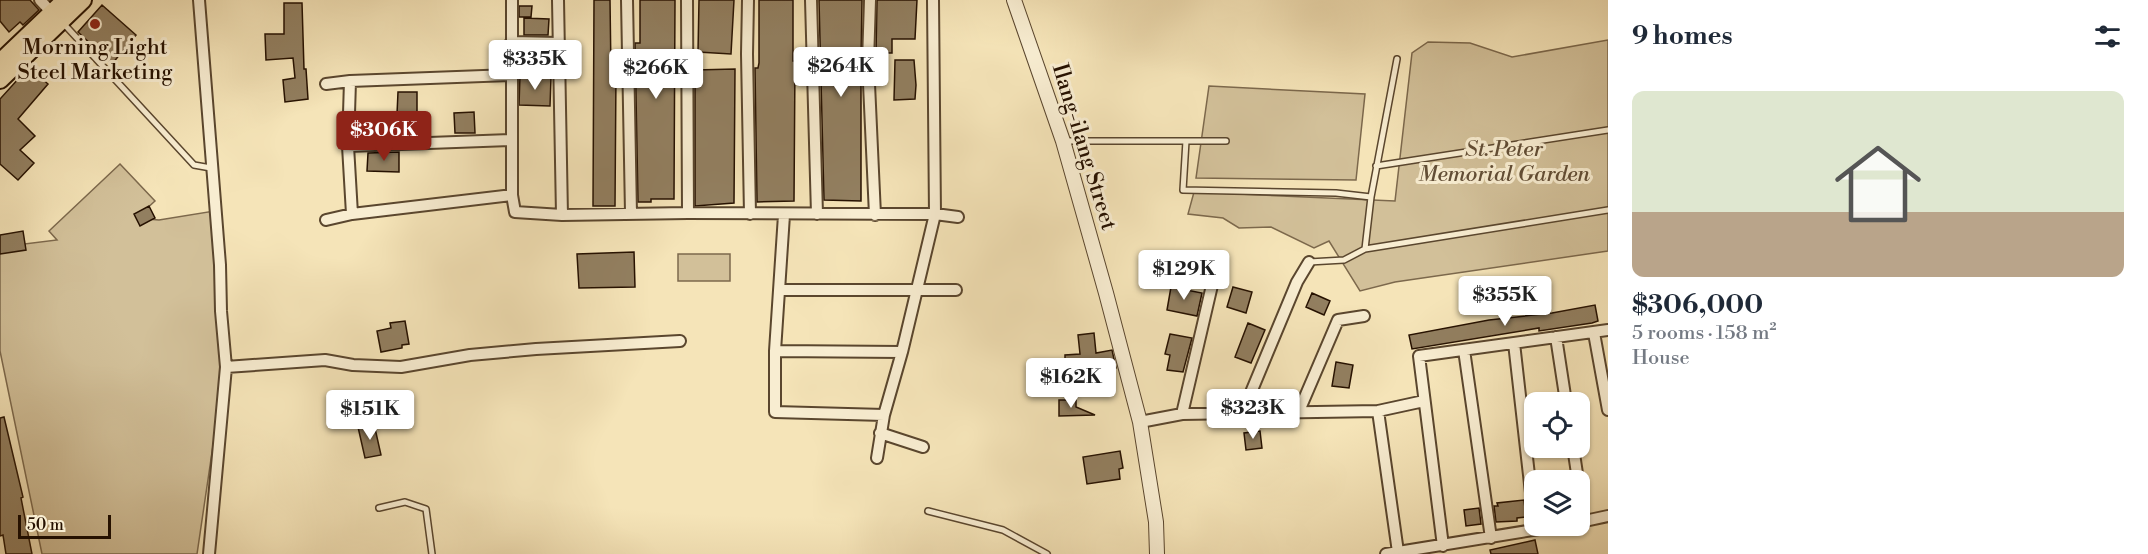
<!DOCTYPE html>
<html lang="en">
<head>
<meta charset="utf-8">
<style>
	:root { --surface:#fff; --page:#f6f6f7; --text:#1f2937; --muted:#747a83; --accent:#8f2418 }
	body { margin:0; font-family:"Libre Bodoni",serif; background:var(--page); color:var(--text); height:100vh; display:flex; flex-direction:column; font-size:22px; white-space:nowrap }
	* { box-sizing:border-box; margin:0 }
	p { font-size:20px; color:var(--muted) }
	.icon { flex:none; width:33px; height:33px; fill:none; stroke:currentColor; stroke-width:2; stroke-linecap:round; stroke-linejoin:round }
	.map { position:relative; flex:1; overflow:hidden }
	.sheet { display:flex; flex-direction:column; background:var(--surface); width:540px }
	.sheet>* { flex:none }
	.controls { position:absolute; left:1524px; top:392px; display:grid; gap:12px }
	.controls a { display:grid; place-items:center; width:66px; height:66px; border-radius:12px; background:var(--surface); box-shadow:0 2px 4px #0004; font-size:30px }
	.scale { position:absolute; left:18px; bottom:15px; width:93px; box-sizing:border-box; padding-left:6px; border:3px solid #261100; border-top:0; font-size:16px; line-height:21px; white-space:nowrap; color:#261100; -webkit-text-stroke:4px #f8edd1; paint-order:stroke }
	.price { position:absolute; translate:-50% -51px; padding:0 14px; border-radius:6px; background:#fff; color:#222; font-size:20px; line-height:39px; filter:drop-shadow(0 2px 3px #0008) }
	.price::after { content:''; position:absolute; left:50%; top:36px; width:18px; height:14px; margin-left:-9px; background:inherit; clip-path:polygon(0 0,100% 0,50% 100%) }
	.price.on { background:var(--accent); color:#fff }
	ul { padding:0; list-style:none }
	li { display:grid; align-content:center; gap:12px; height:318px; padding:0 24px }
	li span { display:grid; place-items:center; height:186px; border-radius:12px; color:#555 }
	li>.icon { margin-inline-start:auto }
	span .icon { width:108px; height:108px; fill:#fffc; stroke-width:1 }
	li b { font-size:26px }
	h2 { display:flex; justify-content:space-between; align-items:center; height:72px; padding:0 24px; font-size:26px }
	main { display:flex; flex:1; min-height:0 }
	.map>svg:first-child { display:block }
	.green { fill:#d2c099; stroke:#7c684c; stroke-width:1.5 }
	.building { fill:#927f60; stroke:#261100; stroke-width:1.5 }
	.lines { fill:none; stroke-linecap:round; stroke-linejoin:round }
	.service-casing { stroke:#5a462e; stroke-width:8 }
	.minor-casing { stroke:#5a462e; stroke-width:14 }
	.tertiary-casing { stroke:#5a462e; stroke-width:16 }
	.trunk-casing { stroke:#261100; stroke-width:20 }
	.service { stroke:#f8edd1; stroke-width:5 }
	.minor { stroke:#f8edd1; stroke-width:10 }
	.tertiary { stroke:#f8edd1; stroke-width:14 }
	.trunk { stroke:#f5e4b8; stroke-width:16 }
	.poi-dot { fill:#8f2418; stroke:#f8edd1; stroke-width:2 }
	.labels { text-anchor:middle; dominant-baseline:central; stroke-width:6; stroke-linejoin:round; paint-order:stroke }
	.poi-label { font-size:22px; fill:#261100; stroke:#f8edd1 }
	.street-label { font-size:22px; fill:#261100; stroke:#f8edd1 }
	.park-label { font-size:22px; font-style:italic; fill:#624e36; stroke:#f8edd1 }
</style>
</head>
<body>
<main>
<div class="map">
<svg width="1608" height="554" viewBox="0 0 1608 554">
	<rect width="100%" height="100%" fill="#f5e4b8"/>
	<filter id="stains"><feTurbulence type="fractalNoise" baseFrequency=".00333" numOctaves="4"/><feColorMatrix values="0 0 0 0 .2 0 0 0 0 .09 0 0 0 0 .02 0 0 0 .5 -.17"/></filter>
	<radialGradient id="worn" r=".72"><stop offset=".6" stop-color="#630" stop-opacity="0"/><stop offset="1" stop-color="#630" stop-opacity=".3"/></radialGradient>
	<path class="green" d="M1608,40V251L1395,282L1360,291L1329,241L1314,248L1271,227L1239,228L1223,218L1188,214L1194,192L1395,201L1412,53L1428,42L1470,43L1512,57Z
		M1209,86L1365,94L1356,180L1196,178Z
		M120,164L155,201L144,211L147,219L159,220L214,211L224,371L197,554H42L0,351V247L57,240L49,231Z
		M678,254H730V281H678Z"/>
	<path class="building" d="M0,0H30L39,10L23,25L20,22L9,32L0,21Z
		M594,0H610L611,72H616L615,206H593Z
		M640,0H675L674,199H651V202H638L635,43H640Z
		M699,0H734L731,54L698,52Z
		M759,0H793V61H795L794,201L757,202L755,68H758L759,63Z
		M819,0H862L861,62V201L824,200Z
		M877,0H917L915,39H892V53H876Z
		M284,3H302L304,69H306L308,99L285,102L283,80L295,78L293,58L266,60L265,34H284Z
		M102,5L136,35L112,64L78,32Z
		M519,6H532L531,17H519Z
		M524,18L549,19L548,35H524Z
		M895,60H914L916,85L915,99L894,100Z
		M29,67L48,84L18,119L35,136L20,150L34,163L18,180L0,164V99Z
		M735,69L734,203L695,206V70Z
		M520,76L551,77L550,106L519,105Z
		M398,92H417V136L356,137V114H397Z
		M474,112L475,133H455L454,113Z
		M399,152V172L367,171L368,153Z
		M149,206L155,218L140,226L134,214Z
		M23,231L26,250L0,254V235Z
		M634,252L635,287L579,288L577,254Z
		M1171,287L1202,293L1197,316L1167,310Z
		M1233,287L1252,292L1246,313L1227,307Z
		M1312,293L1330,301L1324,315L1306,307Z
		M1595,305L1598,321L1592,323L1539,331V328L1412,349L1409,335L1489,320L1552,313Z
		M405,321L409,344L402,345V348L381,352L377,331L391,328L390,323Z
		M1248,323L1265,330L1251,363L1235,357Z
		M1094,333L1096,353L1112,350L1116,368L1092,373L1065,374V355L1080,354L1078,335Z
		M1170,334L1192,338L1183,372L1167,370L1170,355L1165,354Z
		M1336,362L1353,365L1349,388L1332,386Z
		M1059,400H1076V407L1095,415L1059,416Z
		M4,417L23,497L21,498L32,554H6L3,535L0,536V418Z
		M374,424L381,455L365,458L358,427Z
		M1260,431L1262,448L1246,450L1244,433Z
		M1120,451L1123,468L1119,469L1120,479L1087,484L1083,457Z
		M1524,500L1526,517L1517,518V521L1496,522L1494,506H1498L1497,503Z
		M1479,508L1481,524L1466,526L1464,510Z
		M1535,540L1538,554H1491L1490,550Z"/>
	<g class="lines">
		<g class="service-casing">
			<path id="service" d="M63,23L194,165L211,168
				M1064,141H1186L1183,190L1336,193L1371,197
				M1186,141H1226
				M1376,166L1608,130
				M1365,249L1371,197L1397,59
				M1309,262L1344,260L1365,249L1608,210
				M379,508L405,502L426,509L432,554
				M928,511L1003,530L1047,554"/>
		</g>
		<g class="minor-casing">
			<path id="minor" d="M40,0L56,17
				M199,0L220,265L221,311L226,367L209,554
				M512,0V195L515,212L562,215L688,213L935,214L958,217
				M558,0L562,215
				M627,0L631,213
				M687,0L688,213
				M748,0L747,54L750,214
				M811,0L817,214
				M870,0L868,62L875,215
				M511,42L558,43
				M350,81L348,146L352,214
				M326,84L350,81L512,75
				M348,146L512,140
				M784,215L775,351V412L884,415
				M326,220L352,214L512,195
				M780,290H956
				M1594,333L1608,410
				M1556,337L1566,402
				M1514,343L1534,519
				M1464,350L1491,538
				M775,351L902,352
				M226,367L325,360L353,365L401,367L470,355L536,349L680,341
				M1299,411L1338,320L1364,316
				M1378,411L1398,552
				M1182,414L1213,281
				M1242,414L1297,282L1309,262
				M1140,422L1182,414L1378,411L1424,401
				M880,433L923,447
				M1573,447L1578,480
				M877,458L884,415L902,352L935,214L933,0
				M1580,491L1584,522
				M1580,522L1608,516
				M1443,546L1419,356L1608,330
				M1386,554L1564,525"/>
		</g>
		<g class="tertiary-casing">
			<path id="tertiary" d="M1014,0L1063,141L1106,293L1140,422L1156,522L1157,554"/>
		</g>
		<g class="trunk-casing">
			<path id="trunk" d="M0,62L65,0
				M0,80L83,0"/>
		</g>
		<use href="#service" class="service"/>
		<use href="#minor" class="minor"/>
		<use href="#tertiary" class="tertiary"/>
		<use href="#trunk" class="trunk"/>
	</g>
	<circle class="poi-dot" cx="95" cy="24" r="6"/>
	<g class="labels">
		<g class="poi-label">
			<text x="95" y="47">Morning Light<tspan x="95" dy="25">Steel Marketing</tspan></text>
		</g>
		<g class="street-label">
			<text transform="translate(1084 147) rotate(73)">Ilang-ilang Street</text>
		</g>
		<g class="park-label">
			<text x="1504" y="149">St. Peter<tspan x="1504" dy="25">Memorial Garden</tspan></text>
		</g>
	</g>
	<rect width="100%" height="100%" filter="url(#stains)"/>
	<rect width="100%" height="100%" fill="url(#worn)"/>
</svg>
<div class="controls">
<a><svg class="icon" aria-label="locate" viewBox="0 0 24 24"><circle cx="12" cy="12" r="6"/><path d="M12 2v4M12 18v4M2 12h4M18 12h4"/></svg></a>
<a><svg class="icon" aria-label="layers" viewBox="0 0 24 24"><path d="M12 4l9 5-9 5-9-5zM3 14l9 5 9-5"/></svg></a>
</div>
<div class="scale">50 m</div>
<b class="price" style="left:535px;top:91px">$335K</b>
<b class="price" style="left:841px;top:98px">$264K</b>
<b class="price" style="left:656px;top:100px">$266K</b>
<b class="price on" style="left:384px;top:162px">$306K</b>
<b class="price" style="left:1184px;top:301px">$129K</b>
<b class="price" style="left:1505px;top:327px">$355K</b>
<b class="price" style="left:1071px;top:409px">$162K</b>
<b class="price" style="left:1253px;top:440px">$323K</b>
<b class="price" style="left:370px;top:441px">$151K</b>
</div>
<section class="sheet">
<h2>9 homes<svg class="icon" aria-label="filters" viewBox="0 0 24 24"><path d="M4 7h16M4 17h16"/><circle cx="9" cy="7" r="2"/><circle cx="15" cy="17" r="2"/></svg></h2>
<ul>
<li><span style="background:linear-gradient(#dfe7d0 65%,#b9a48a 0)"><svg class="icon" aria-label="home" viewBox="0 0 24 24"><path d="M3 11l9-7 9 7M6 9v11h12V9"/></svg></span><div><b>$306,000</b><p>5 rooms · 158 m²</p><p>House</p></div></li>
</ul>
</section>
</main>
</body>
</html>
